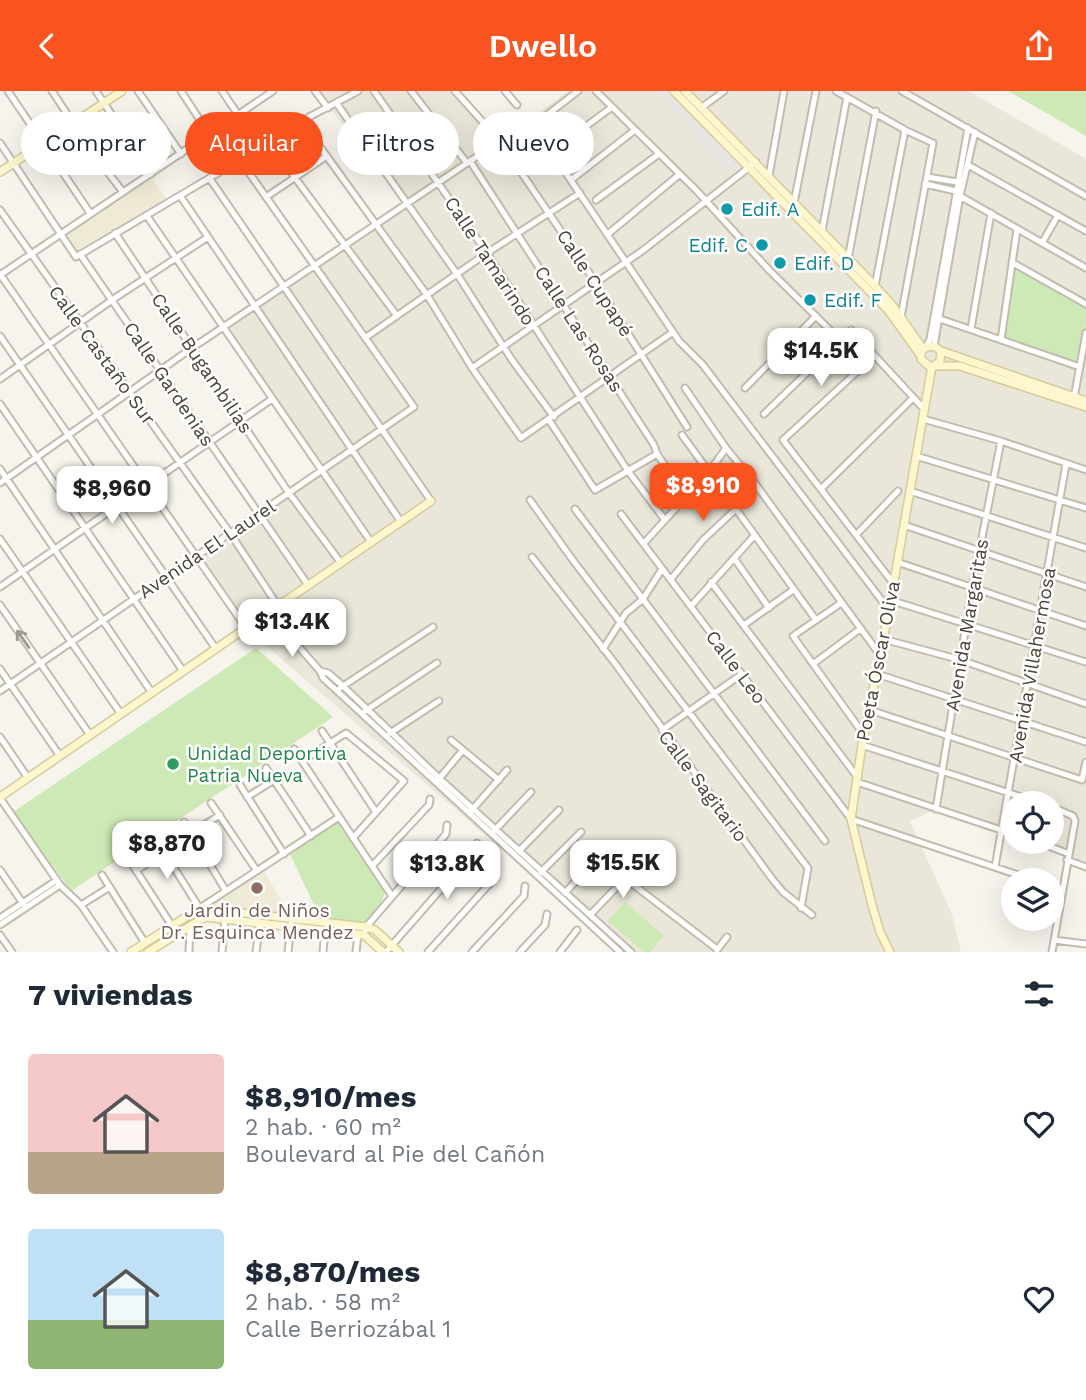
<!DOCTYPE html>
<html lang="es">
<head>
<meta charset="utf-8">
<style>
	:root { --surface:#fff; --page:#f6f6f7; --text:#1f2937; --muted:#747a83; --accent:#f9531f }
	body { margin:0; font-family:"Work Sans",sans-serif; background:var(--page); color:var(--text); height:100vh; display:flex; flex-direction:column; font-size:26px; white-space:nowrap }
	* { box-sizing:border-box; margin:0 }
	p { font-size:23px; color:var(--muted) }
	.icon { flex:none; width:38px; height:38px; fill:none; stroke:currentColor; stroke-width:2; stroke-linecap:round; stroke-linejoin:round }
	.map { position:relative; height:861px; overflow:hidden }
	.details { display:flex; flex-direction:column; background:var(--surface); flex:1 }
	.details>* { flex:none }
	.guide { position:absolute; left:21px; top:21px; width:700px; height:63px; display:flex; gap:14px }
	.buttons { position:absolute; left:1001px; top:700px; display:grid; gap:14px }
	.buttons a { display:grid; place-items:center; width:63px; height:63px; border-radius:50%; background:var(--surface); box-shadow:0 7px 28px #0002; font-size:35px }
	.price { position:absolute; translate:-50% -60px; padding:0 16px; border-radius:14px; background:#fff; color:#222; font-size:23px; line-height:46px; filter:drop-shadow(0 2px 4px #0008) }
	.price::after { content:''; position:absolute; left:50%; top:42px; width:21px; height:16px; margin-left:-10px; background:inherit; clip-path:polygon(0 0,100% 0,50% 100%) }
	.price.active { background:var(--accent); color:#fff }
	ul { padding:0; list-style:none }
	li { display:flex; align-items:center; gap:21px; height:175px; padding:0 28px }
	li span { display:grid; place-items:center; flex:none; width:196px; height:140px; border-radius:7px; color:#555 }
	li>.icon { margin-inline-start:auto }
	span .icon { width:84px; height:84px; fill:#fffc; stroke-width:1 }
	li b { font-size:30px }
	h2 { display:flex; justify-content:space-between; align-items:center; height:84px; padding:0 28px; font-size:30px }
	.pill { padding:0 24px; border-radius:32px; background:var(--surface); box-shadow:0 7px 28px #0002; font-size:24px; line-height:63px }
	.pill.active { background:var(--accent); color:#fff }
	header { display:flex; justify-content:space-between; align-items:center; height:91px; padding:0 28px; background:var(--accent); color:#fff; font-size:32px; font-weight:600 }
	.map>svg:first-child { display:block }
	.residential { fill:#eae6da }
	.education { fill:#efead6 }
	.green { fill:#cde9b5 }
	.parking { fill:#e8e6e3 }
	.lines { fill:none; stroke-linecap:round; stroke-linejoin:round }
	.street-casing { stroke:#c2bcae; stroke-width:9 }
	.secondary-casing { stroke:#d5cb9b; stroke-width:10 }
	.street { stroke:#fff; stroke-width:5 }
	.secondary { stroke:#fef7cd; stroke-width:7 }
	.oneway { stroke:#9b9992 }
	.culture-dot { fill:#0f9aa8; stroke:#fff; stroke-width:2.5 }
	.leisure-dot { fill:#2e9e5b; stroke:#fff; stroke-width:2.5 }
	.education-dot { fill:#8d6e63; stroke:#fff; stroke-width:2.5 }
	.labels { text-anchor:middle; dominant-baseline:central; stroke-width:5; stroke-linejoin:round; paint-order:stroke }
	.culture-label { font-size:19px; fill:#0d838f; stroke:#fff; text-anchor:start }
	.street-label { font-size:19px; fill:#4a4539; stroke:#fff }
	.leisure-label { font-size:19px; fill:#27864d; stroke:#fff; text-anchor:start }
	.education-label { font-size:19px; fill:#785e54; stroke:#fff }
</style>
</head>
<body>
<header><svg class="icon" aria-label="back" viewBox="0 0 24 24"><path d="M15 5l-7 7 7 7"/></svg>Dwello<svg class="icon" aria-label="share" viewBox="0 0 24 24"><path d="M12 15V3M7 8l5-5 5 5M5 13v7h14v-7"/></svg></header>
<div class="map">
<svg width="1086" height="861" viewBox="0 0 1086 861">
	<rect width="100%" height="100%" fill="#f6f4ec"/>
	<path class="residential" d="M316,0H461L500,50L568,0H969L1086,68V774L1024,751H1052V712H1013V747L937,718L910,730L952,823L961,861H620L246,537L196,466L321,380L223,236L407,113Z"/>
	<path class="education" d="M152,87L167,109L76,161L64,144Z
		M264,780L290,824L212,815Z"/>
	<path class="green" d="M1008,0H1086V45Z
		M1014,174L1086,215V232L1079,274L1003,247Z
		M256,557L333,626L71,800L13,721Z
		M337,731L385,802L381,812L364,832L320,827L290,763Z
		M625,811L664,845L650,861H644L608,830Z"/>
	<path class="parking" d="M653,0H670L741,72L730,80Z"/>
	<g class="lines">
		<g class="street-casing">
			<path id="street" d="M8,0L90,122
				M52,0L92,61L123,101
				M96,0L151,83
				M138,0L181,63
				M181,0L209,43
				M222,0L237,22
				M315,0L328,17
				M374,0L487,162L628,380L665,429
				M411,0L467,72
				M455,0L500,50L596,192L687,336
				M505,0L517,14
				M596,0L697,100L769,179L839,248
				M836,0L905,39L933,52L901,226
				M902,0L1086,105
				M337,13L457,183L512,269L554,326
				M701,17L724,0
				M302,31L427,204L472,277L521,347L673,241
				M538,31L578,0
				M541,45L679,250L703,274L889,519
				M268,50L397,225
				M0,52L76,166L240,69L275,44L358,0
				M558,56L612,16
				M470,70L654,354L657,363L687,406
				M968,74L1086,140
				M769,85L784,0
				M927,86L957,91
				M210,88L431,410
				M571,89L635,39
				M925,93L956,100
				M960,105L1086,177
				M181,106L401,431
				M266,106L327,65
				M596,109L659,63
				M794,112L816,0
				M0,119L230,442L278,515
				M147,125L371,451
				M822,140L847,6
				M115,142L289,402L341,472
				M608,143L680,83
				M1042,152L1058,124
				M80,163L308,494
				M848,168L876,20
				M1013,172L1086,213
				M0,183L246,537
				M0,184L273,0
				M875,195L905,39
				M940,228L1080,276
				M971,238L991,122
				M0,245L216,558
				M365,247L487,162L580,102
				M1001,249L1017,138
				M934,255L960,105L975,41
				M926,256L930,248L968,37
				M874,265L783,349L893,492
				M472,277L642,160L756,71
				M0,288L112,209L208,146
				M685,297L726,357L754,391L880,564
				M745,297L816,225
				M1074,307L1086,242
				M0,313L183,580
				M764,323L851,239L924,318
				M923,328L1001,350L1086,379
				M549,329L595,399L657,363
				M682,344L709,381
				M916,365L1086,417
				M0,378L152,602
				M0,392L192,257L500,50
				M821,398L913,307
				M910,400L1086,457
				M530,409L572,468L808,777L801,817
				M575,418L825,750
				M736,418L816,529
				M621,423L851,728L1033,789
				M904,434L1086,496
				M857,443L898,400
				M0,448L121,623
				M644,452L709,381L726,357
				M532,466L614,571L773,789L783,801L812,824
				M734,467L769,517
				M897,471L1086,535
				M671,488L703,449L736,418L754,391
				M711,491L858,687
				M0,496L272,308
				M890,509L1086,571
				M841,512L793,545L864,644
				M0,514L90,644
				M691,515L755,444
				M744,534L793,499
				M285,540L320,580L323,587L620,861
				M883,548L961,569L1086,613
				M603,558L626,522L643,508L662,478
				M813,573L860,538
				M0,578L60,665
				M320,580L328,582L343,595L439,687L631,861
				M877,583L1086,651
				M340,597L433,536
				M0,600L414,316L240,69
				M870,619L1082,689L1086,671
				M365,620L437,572
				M662,639L742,583
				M322,640L376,721
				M390,642L439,610
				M0,646L28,687
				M451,649L499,689
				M862,654L1040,712
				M294,658L392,805
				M302,670L346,642L404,690L353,747
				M266,677L311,745
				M438,689L463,659
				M857,691L1013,743
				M240,694L284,763
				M247,706L274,689
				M0,707L60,794L81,814L113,861
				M211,712L257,780
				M1052,716L1073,725L1075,730L1052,861
				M936,718L972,497L1001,350
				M471,720L507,679
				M184,731L226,800
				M493,741L531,701
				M191,742L220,724
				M156,748L205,826
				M1038,751L1069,763
				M519,760L559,719
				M128,767L174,838
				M1067,769L1086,776
				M372,775L429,714L430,708
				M995,776L1066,373
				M0,779L24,814
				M136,780L165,761
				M541,781L581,741
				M102,784L145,852
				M626,788L717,858
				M1052,796L1063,800
				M565,802L608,755
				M81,814L110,796
				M200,817L339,726
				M590,824L636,776
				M0,827L57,789
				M0,834L60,794
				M0,844L12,861
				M364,844L366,836L446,743L447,734
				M1054,849L1086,853
				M717,859L727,846
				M189,861L190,834
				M222,861L225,828
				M256,861L260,832
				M288,861L291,833
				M323,861L325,839
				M356,861L358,843
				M386,861L475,759L477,752
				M428,861L492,790L494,781
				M472,861L524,805L525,795
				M520,861L545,834L547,823
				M560,861L577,839"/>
		</g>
		<g class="secondary-casing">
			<path id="secondary" d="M674,0L888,219L921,265
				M685,0L875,195L893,215L923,258
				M0,81L122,0
				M941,260L1086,310
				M935,274L940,270L941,260L934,255L926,256L921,261V268L929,275H960L1086,316
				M0,706L431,410
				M131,861L200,817L366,836L375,839L399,861
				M148,861L205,826L364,844L383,861
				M890,861L880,841L872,814L851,728L862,654L889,519L932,275"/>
		</g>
		<use href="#street" class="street"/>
		<use href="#secondary" class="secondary"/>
	</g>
	<defs><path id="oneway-shaft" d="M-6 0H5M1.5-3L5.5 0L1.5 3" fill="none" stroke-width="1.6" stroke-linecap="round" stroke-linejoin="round" transform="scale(1.75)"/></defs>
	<use class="oneway" href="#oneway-shaft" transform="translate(23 548) rotate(-125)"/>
	<g class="culture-dot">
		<circle cx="727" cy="118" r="7"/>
		<circle cx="762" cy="154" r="7"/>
		<circle cx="780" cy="172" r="7"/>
		<circle cx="810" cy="209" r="7"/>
	</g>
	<circle class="leisure-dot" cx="173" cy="673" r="7"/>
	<circle class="education-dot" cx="257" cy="797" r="7"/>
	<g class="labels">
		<g class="culture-label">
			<text x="741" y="118">Edif. A</text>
			<text x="748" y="154" text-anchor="end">Edif. C</text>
			<text x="794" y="172">Edif. D</text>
			<text x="824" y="209">Edif. F</text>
		</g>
		<g class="street-label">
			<text transform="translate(490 170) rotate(57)">Calle Tamarindo</text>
			<text transform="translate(595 192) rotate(57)">Calle Cupapé</text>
			<text transform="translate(579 238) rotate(57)">Calle Las Rosas</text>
			<text transform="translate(102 264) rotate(54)">Calle Castaño Sur</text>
			<text transform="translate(202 272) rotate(56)">Calle Bugambilias</text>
			<text transform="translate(169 293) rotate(56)">Calle Gardenias</text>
			<text transform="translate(207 458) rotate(-34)">Avenida El Laurel</text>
			<text transform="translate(967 534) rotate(-80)">Avenida Margaritas</text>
			<text transform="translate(878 570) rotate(-79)">Poeta Óscar Oliva</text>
			<text transform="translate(1032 574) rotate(-80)">Avenida Villahermosa</text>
			<text transform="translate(736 576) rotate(53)">Calle Leo</text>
			<text transform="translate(703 695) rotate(53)">Calle Sagitario</text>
		</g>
		<g class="leisure-label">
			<text x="187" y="662">Unidad Deportiva<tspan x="187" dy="22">Patria Nueva</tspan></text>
		</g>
		<g class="education-label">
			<text x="257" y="819">Jardin de Niños<tspan x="257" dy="22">Dr. Esquinca Mendez</tspan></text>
		</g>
	</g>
</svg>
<div class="buttons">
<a><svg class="icon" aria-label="locate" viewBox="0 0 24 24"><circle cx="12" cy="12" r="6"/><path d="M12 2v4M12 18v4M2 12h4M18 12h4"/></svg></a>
<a><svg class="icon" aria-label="layers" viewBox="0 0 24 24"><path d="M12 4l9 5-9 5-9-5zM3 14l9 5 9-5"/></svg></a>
</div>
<b class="price" style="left:821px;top:297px">$14.5K</b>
<b class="price active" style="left:703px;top:432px">$8,910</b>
<b class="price" style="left:112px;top:435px">$8,960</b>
<b class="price" style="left:292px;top:568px">$13.4K</b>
<b class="price" style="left:167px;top:790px">$8,870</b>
<b class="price" style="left:623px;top:809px">$15.5K</b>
<b class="price" style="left:447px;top:810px">$13.8K</b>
<div class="guide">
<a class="pill">Comprar</a>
<a class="pill active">Alquilar</a>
<a class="pill">Filtros</a>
<a class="pill">Nuevo</a>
</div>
</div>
<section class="details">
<h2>7 viviendas<svg class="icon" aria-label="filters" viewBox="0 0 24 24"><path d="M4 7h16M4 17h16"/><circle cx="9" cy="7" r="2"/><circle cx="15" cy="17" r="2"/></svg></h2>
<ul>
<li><span style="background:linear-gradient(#f6c9c9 70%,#b9a48a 0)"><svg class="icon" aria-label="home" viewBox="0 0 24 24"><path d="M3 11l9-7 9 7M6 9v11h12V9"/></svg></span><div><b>$8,910/mes</b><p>2 hab. · 60 m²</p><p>Boulevard al Pie del Cañón</p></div><svg class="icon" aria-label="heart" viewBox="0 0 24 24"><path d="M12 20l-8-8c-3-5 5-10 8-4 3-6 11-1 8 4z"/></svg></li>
<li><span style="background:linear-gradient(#bfe0f5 65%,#8fb573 0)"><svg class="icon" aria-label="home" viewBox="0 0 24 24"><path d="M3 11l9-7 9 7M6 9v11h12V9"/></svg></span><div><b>$8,870/mes</b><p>2 hab. · 58 m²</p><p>Calle Berriozábal 1</p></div><svg class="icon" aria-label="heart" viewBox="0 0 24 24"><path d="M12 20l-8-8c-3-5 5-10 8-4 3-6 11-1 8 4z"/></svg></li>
</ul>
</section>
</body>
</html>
